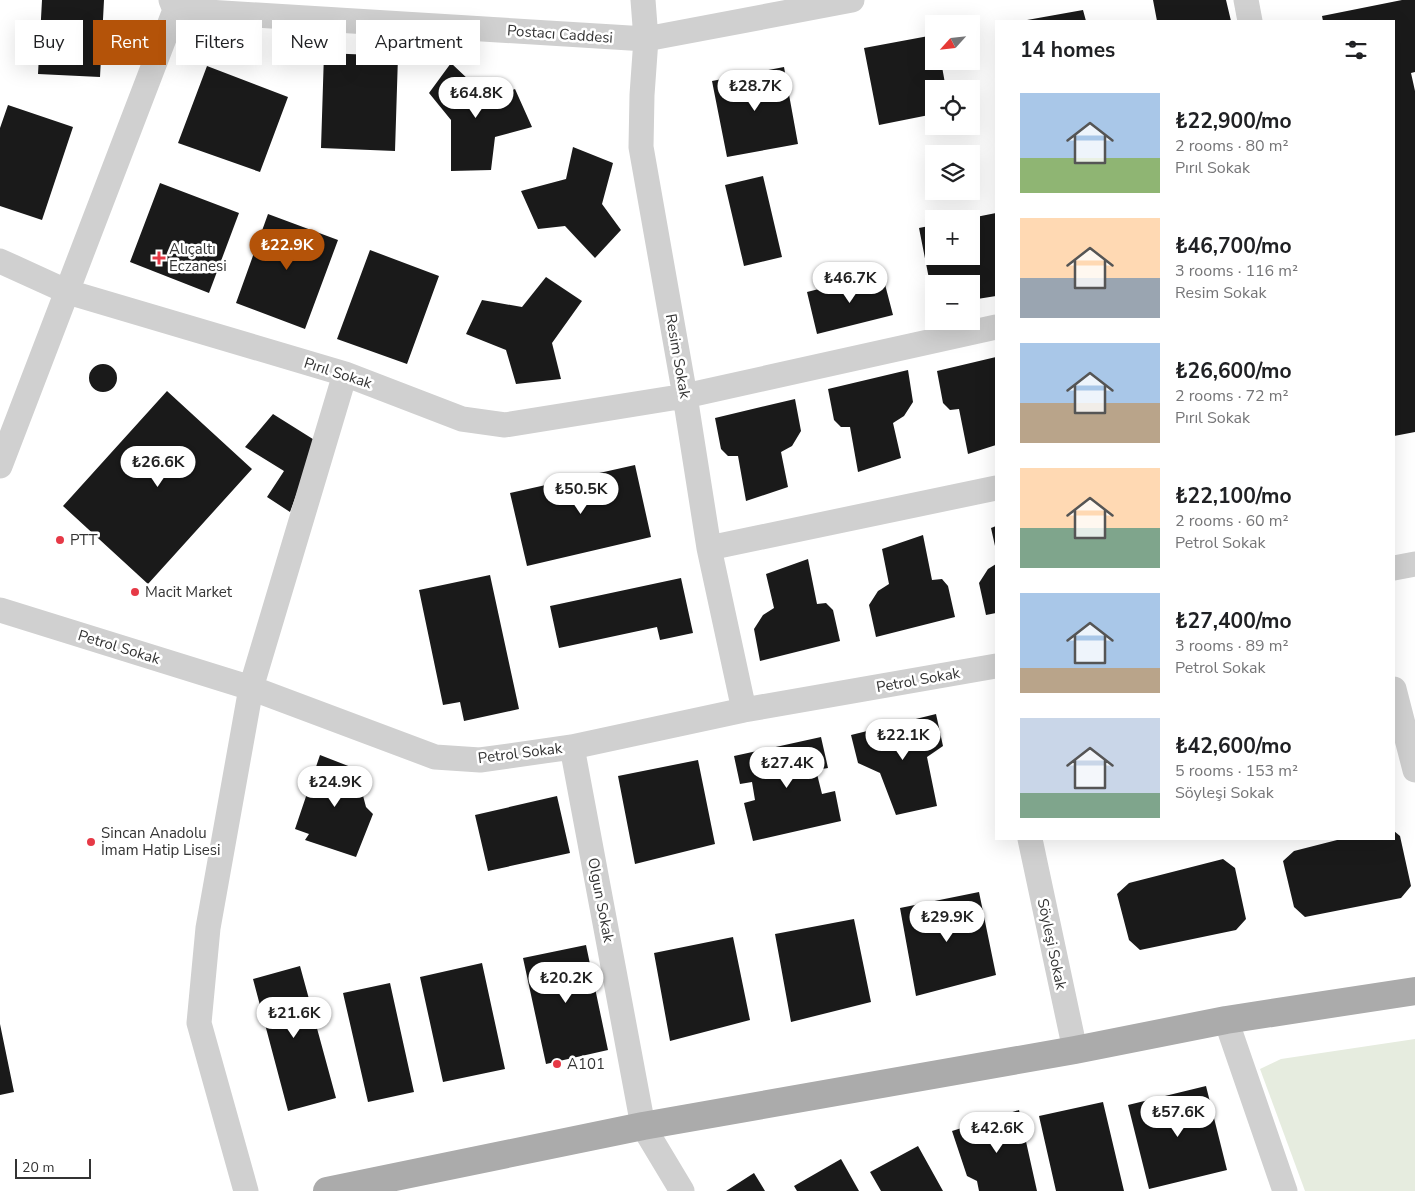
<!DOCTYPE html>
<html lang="en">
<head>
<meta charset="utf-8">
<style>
	:root { --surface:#fff; --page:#f2f2f2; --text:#202124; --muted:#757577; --accent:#b45309 }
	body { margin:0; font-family:"Nunito Sans",sans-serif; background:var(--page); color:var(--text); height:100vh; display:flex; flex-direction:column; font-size:19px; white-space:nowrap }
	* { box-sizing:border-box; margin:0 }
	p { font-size:16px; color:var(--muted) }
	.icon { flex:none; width:28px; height:28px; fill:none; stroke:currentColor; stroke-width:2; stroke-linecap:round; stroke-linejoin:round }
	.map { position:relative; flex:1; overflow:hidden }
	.drawer { position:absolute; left:995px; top:20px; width:400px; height:820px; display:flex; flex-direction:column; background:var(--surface); border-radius:0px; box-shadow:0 5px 20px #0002 }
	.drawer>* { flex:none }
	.guide { position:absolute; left:15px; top:20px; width:475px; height:45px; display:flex; gap:10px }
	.needle { width:32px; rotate:243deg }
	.fabs { position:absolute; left:925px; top:15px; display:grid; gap:10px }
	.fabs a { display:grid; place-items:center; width:55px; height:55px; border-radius:0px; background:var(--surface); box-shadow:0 5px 20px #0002; font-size:25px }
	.scale { position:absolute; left:15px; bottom:12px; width:76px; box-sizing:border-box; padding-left:5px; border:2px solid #333; border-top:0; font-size:14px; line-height:18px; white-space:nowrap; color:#333; -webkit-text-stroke:4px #fff; paint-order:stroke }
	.price { position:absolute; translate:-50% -42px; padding:0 11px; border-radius:18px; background:#fff; color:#222; font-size:16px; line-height:32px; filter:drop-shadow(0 1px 2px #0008) }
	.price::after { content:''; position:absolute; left:50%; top:30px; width:15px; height:11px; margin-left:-8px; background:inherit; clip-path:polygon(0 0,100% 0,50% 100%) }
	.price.on { background:var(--accent); color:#fff }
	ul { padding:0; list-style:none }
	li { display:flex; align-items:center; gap:15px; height:125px; padding:0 25px }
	li span { display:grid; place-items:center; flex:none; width:140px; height:100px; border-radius:0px; color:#555 }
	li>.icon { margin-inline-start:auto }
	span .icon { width:60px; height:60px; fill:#fffc; stroke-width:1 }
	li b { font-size:21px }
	h2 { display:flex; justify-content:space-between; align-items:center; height:60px; padding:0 25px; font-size:21px }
	.chip { padding:0 18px; border-radius:0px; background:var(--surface); box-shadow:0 5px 20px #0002; font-size:18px; line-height:45px }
	.chip.on { background:var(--accent); color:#fff }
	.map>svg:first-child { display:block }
	.green { fill:#e6ecdf }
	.building { fill:#1a1a1a }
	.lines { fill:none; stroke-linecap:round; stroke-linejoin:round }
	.minor { stroke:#d0d0d0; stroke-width:25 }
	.major { stroke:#ababab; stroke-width:28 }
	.poi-dot { fill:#e63946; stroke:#fff; stroke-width:2 }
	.labels { text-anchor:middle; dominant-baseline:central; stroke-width:5; stroke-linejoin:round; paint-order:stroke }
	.street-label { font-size:15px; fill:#333; stroke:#fff }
	.poi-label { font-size:15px; fill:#333; stroke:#fff; text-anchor:start }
</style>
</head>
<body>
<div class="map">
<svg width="1415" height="1191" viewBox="0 0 1415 1191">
	<rect width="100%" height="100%" fill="#fff"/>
	<path class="green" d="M1415,1039V1191H1305L1260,1069L1281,1059Z"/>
	<path class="building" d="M42,0H104L100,77L38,74Z
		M1153,0H1226L1231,21H1157Z
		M1402,0H1415V72L1411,73L1415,91V432L1394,436V21H1323L1322,16Z
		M1083,10L1086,21H1027V20Z
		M934,35V61H941L946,89H934V114L879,125L864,48Z
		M324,53L398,56L395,151L321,148Z
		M451,63L489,99L515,89L532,127L495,137L491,170L451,171V120L429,93Z
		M207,66L288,97L260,172L178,143Z
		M784,67L798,144L727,157L712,81Z
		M8,105L73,127L42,220L0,206V128Z
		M573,147L613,163L602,204L621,230L595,258L565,226L538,229L521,191L566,179Z
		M763,176L782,257L744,266L725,185Z
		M160,183L239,213L209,293L130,262Z
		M996,213V296L971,300V284H934L933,299L919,228L934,225V256H971V218Z
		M268,214L338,240L305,329L236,303Z
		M370,250L439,276L407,364L337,339Z
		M882,273L893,315L817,334L807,292Z
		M546,277L582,301L552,343L561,379L516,384L506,350L466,334L482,300L522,307Z
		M996,357V445L968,454L959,409L950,410L943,403L937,371Z
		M89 378a14 14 0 1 1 28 0a14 14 0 1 1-28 0Z
		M908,370L913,402L904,416L893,423L901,458L858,472L850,427H841L834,420L828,389Z
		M167,391L252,469L148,584L63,506Z
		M795,399L801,431L792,446L781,452L788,487L746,501L738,456H728L721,449L715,418Z
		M273,414L316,441L290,512L267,497L284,471L245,447Z
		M635,465L651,537L527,566L510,493Z
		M996,526V546H995L991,528Z
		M923,535L932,580L942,579L948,586L955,617L876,637L869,605L878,591L889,584L882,549Z
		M808,559L817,604L826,603L833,610L840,641L760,661L754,629L763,615L774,608L766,574Z
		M996,564V613L986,615L979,583L988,569Z
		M490,575L519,709L464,721L460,702L443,705L419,590Z
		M681,578L693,633L660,640L657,627L559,648L550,606Z
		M936,714L943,746L927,757L937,806L896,815L880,773L858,763L851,735Z
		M821,737L828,768L816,770L822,794L835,791L841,821L753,841L744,803L755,800L752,782L740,784L734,756Z
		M320,755L356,769L366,807L373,814L356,857L305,840L309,834L295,829Z
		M698,760L715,844L635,864L618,776Z
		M557,796L570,853L488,871L475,815Z
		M1394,831L1400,836L1411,886L1401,898L1305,917L1294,907L1283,861L1294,851L1341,839H1394Z
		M1223,859L1235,868L1246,919L1236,930L1140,950L1129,940L1117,894L1129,883Z
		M979,892L996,975L916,996L900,908Z
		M854,919L871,1002L791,1022L775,934Z
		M733,937L750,1020L670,1041L654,953Z
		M586,945L608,1050L546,1064L523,958Z
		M482,963L505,1069L443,1082L420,977Z
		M300,966L336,1098L288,1111L253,979Z
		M390,983L414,1092L368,1102L343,993Z
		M0,1024L14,1092L0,1095Z
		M1206,1086L1227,1170L1149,1189L1128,1105Z
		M1103,1102L1124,1191H1056L1039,1116Z
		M1019,1110L1037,1191H979L977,1181L967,1176L952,1131Z
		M918,1146L943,1191H881L870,1172Z
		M841,1159L859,1191H797L794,1186Z
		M754,1173L765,1191H726Z"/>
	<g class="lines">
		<path class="minor" d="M643,0L646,39L642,95L641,147L685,396L709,548L744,710
			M1246,0L1250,21
			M175,10L646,39L852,0
			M0,261L68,292L345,374L462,419L505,425L685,396L996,327
			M0,466L175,10L171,0
			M709,548L996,488
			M1394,568L1415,564
			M0,610L251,688L435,757L480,760L572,747L744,710L996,666
			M1394,689L1415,770
			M572,747L643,1126L682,1191
			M1030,839L1075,1050
			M1226,1020L1285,1191
			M246,1191L199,1023L208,928L251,688L345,374"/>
		<path class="major" d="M327,1191L643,1126L1075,1050L1226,1020L1415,991"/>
	</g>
	<g class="poi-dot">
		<path d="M156.5 250.5h5v5h5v5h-5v5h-5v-5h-5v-5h5z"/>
		<circle cx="60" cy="540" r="5"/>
		<circle cx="135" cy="592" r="5"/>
		<circle cx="91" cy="842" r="5"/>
		<circle cx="557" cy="1064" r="5"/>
	</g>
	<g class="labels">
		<g class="street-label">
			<text transform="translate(560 34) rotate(4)">Postacı Caddesi</text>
			<text transform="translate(678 356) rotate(80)">Resim Sokak</text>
			<text transform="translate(338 373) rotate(18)">Pırıl Sokak</text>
			<text transform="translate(119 647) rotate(17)">Petrol Sokak</text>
			<text transform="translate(918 680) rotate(-10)">Petrol Sokak</text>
			<text transform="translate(520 753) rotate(-7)">Petrol Sokak</text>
			<text transform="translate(601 900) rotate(79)">Olgun Sokak</text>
			<text transform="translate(1052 944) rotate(78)">Söyleşi Sokak</text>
		</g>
		<g class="poi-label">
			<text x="169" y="249">Alıçaltı<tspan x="169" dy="17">Eczanesi</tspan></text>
			<text x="70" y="540">PTT</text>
			<text x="145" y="592">Macit Market</text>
			<text x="101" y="833">Sincan Anadolu<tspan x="101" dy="17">İmam Hatip Lisesi</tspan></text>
			<text x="567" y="1064">A101</text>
		</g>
	</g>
</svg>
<div class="fabs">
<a><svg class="needle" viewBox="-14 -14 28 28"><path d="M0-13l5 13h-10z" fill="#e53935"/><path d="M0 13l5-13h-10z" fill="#757577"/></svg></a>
<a><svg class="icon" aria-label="locate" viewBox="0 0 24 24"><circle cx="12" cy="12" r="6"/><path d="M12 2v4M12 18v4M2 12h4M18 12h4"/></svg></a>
<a><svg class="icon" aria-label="layers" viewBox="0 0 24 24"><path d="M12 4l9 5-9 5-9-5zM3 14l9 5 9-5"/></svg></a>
<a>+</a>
<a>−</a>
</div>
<div class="scale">20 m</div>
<b class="price" style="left:755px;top:112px">₺28.7K</b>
<b class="price" style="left:476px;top:119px">₺64.8K</b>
<b class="price on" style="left:287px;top:271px">₺22.9K</b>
<b class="price" style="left:850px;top:304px">₺46.7K</b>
<b class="price" style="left:158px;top:488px">₺26.6K</b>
<b class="price" style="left:581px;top:515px">₺50.5K</b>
<b class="price" style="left:903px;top:761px">₺22.1K</b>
<b class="price" style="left:787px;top:789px">₺27.4K</b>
<b class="price" style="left:335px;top:808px">₺24.9K</b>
<b class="price" style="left:947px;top:943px">₺29.9K</b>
<b class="price" style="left:566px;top:1004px">₺20.2K</b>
<b class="price" style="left:294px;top:1039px">₺21.6K</b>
<b class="price" style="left:1178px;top:1138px">₺57.6K</b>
<b class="price" style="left:997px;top:1154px">₺42.6K</b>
<div class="guide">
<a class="chip">Buy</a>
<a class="chip on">Rent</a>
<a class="chip">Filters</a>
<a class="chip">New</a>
<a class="chip">Apartment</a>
</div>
<section class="drawer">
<h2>14 homes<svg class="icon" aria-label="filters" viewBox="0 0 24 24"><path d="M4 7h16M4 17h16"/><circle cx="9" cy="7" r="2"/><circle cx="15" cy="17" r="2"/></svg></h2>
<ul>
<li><span style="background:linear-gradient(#a9c7e8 65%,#8fb573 0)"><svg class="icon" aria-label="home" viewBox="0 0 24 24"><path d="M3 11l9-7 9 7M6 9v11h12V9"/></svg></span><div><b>₺22,900/mo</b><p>2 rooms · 80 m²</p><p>Pırıl Sokak</p></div></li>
<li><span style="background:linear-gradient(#ffd9b3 60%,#9aa5b1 0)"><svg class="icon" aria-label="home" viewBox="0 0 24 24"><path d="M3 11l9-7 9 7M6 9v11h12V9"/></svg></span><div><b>₺46,700/mo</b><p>3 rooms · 116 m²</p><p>Resim Sokak</p></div></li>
<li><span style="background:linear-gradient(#a9c7e8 60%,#b9a48a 0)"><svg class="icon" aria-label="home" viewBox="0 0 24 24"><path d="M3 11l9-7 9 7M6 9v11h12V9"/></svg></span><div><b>₺26,600/mo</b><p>2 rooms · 72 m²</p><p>Pırıl Sokak</p></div></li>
<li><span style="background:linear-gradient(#ffd9b3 60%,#7fa58c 0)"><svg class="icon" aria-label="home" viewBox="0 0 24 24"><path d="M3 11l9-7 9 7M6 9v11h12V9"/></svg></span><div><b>₺22,100/mo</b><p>2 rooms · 60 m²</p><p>Petrol Sokak</p></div></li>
<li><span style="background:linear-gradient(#a9c7e8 75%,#b9a48a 0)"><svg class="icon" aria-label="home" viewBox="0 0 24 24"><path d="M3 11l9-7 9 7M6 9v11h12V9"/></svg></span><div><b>₺27,400/mo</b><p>3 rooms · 89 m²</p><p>Petrol Sokak</p></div></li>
<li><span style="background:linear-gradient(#c9d6e8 75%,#7fa58c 0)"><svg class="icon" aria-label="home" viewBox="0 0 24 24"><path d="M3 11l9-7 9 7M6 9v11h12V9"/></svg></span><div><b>₺42,600/mo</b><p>5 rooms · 153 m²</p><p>Söyleşi Sokak</p></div></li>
</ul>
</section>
</div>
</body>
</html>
